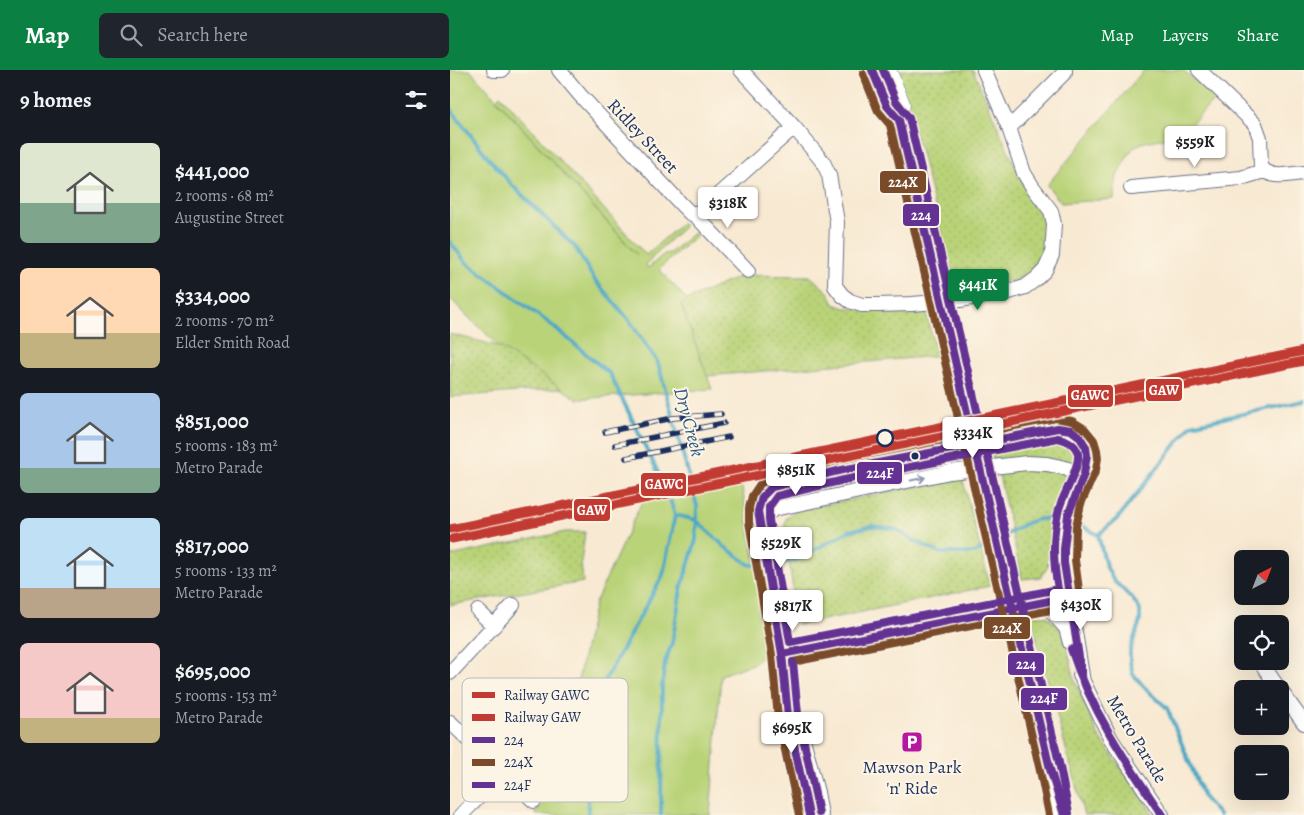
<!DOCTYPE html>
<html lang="en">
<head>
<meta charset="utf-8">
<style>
	:root { --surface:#171b24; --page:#20242c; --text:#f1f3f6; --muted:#9ea1a6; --accent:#0b8043 }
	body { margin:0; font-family:Alegreya,serif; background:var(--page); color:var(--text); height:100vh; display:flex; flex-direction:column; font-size:19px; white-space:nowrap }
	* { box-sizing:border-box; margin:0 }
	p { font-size:16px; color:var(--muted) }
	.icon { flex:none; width:28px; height:28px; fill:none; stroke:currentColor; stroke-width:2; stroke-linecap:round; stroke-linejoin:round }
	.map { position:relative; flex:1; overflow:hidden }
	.details { display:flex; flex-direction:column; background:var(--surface); width:450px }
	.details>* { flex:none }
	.needle { width:32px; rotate:42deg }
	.controls { position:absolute; left:784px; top:480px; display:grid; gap:10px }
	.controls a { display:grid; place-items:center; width:55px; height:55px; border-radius:8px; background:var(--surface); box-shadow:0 5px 20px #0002; font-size:25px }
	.price { position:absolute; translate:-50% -42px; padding:0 11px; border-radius:5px; background:#fff; color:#222; font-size:16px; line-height:32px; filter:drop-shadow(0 1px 2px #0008) }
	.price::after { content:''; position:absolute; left:50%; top:30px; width:15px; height:11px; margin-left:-8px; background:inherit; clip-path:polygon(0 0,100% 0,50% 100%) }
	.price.on { background:var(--accent); color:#fff }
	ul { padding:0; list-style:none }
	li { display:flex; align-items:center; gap:15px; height:125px; padding:0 20px }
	li span { display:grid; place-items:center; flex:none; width:140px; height:100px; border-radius:8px; color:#555 }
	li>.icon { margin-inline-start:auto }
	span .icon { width:60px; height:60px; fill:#fffc; stroke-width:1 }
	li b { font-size:21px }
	h2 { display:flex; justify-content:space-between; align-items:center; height:60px; padding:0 20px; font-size:21px }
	header { display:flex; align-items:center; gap:30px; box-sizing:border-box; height:70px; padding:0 25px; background:var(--accent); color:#fff }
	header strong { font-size:24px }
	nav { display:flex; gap:28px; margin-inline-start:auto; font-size:18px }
	.search { width:350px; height:45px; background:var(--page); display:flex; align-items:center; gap:12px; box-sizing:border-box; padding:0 18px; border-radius:8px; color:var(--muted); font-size:19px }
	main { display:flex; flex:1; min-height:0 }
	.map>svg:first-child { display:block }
	.grass { fill:url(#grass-dots); stroke:#6a816b }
	.green { fill:#b9d378; stroke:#6a816b }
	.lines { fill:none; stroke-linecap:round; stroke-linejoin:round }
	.stream { stroke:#46a7c5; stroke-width:4 }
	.minor-casing { stroke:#687087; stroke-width:16 }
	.major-casing { stroke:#687087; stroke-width:19 }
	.minor { stroke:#fff; stroke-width:14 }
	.major { stroke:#fff; stroke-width:18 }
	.rail-casing { stroke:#1b2f5e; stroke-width:5.5 }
	.rail { stroke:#fcf5e5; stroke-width:4; stroke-dasharray:11; stroke-linecap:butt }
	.major-bridge-casing { stroke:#687087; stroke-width:19; stroke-linecap:butt }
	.major-bridge { stroke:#fff; stroke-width:18 }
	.bus-1-casing { stroke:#fcf5e5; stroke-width:11 }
	.bus-2-casing { stroke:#fcf5e5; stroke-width:11 }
	.bus-3-casing { stroke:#fcf5e5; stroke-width:11 }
	.bus-1 { stroke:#633293; stroke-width:8 }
	.bus-2 { stroke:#7a4b2a; stroke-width:8 }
	.bus-3 { stroke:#633293; stroke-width:8 }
	.rail-1-casing { stroke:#fcf5e5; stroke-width:12 }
	.rail-2-casing { stroke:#fcf5e5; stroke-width:12 }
	.rail-1 { stroke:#c23b33; stroke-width:9 }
	.rail-2 { stroke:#c23b33; stroke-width:9 }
	.oneway { stroke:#8d97ae }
	.stop-dot { fill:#fcf5e5; stroke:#1b2f5e; stroke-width:2.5 }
	.bus-dot { fill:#1b2f5e; stroke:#fcf5e5; stroke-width:2 }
	.labels { text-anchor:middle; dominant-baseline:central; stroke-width:4; stroke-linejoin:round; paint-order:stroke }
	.street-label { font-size:18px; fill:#1b2f5e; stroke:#fcf5e5 }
	.poi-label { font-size:18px; fill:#1b2f5e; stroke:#fcf5e5 }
	.water-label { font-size:19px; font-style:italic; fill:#2a5982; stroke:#fcf5e5 }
	.key { fill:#fcf5e5; stroke:#b8babc; stroke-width:1 }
	.key-label { font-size:14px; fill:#1b2f5e }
	.line-badge { stroke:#fcf5e5; stroke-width:2 }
	.badge-label { font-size:14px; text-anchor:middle; font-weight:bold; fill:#fff }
</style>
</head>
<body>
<header>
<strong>Map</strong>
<div class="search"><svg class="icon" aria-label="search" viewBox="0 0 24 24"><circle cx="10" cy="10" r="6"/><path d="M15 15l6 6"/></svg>Search here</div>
<nav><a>Map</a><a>Layers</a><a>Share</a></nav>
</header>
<main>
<section class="details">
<h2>9 homes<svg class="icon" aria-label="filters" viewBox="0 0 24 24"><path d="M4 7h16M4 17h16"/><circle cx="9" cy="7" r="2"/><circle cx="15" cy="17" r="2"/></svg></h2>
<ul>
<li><span style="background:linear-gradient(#dfe7d0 60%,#7fa58c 0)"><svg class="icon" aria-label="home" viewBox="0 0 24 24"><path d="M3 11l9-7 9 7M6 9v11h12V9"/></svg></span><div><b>$441,000</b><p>2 rooms · 68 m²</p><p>Augustine Street</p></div></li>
<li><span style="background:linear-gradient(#ffd9b3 65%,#c2b280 0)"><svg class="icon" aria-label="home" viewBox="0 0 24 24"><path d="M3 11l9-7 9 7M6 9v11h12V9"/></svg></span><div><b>$334,000</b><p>2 rooms · 70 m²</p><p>Elder Smith Road</p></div></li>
<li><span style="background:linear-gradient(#a9c7e8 75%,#7fa58c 0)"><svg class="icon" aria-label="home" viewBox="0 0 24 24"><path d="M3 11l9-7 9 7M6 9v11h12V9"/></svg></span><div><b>$851,000</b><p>5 rooms · 183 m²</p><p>Metro Parade</p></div></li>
<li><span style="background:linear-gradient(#bfe0f5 70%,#b9a48a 0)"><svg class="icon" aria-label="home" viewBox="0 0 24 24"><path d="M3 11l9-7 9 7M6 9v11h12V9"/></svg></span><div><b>$817,000</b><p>5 rooms · 133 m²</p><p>Metro Parade</p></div></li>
<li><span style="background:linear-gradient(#f6c9c9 75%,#c2b280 0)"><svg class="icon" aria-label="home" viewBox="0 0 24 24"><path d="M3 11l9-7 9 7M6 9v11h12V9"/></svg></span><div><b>$695,000</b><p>5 rooms · 153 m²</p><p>Metro Parade</p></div></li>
</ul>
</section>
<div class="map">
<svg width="854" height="745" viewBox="0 0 854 745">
	<defs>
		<pattern id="grass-dots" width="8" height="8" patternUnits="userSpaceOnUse" patternTransform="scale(1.25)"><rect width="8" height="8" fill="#b9d378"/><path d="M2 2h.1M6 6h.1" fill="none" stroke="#9eb56a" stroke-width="1.8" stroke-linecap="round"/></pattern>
	</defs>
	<rect width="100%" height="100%" fill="#fcf5e5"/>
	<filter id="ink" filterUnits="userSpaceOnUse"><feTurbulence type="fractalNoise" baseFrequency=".02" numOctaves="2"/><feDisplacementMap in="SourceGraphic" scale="10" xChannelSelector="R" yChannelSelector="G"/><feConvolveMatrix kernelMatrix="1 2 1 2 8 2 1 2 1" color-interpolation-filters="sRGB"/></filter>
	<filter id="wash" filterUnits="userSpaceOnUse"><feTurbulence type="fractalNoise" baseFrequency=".0096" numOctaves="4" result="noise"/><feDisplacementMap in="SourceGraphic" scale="20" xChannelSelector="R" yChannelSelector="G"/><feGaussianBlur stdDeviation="1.12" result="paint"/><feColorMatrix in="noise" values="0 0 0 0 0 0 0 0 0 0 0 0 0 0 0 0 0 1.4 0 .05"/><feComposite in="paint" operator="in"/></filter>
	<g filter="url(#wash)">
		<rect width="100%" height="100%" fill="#f8e9d2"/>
		<path class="grass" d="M443,0H523L572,112L592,143L596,154L597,176L591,192L580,204L560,212L506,220L470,79Z
			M293,205L360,206L378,222L384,234L395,238L476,239L486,286L257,306L231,235L237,230Z
			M0,264L49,276L121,318L0,327Z
			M606,365C626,369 629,377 629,396L601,391L543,393L540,378Z
			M584,396L615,402L597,498L591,507L572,509L548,400Z
			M512,407L540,516L348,555L334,457L337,447L345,441Z
			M115,462H135L131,492L133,512L0,535V486Z
			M580,545L597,546L609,557L615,568L625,611L648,665L696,733L703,745H634Z"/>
		<path class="green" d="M0,0H20L187,185L46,29L50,25L196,185L232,153L234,157L212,177L196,195L198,198L214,184L220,183L246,161L248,164L209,199L237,230L231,235L262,319L127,329L49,276L14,243L0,228Z
			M694,0H733L765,29L731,65L695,72L685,76L678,85L667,106L664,129L611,133L597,115Z
			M290,407L317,556L318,581L305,593L271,605L260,745H87L85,743L94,732L88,725L86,718L105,696L93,685L119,651L145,533L196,423Z"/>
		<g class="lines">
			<path class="stream" d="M0,38L36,85L63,116L125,177L144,209L179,250L208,293L247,436L246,470L231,519L222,573L215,592L212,618L211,745
				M0,172L16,192L103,256L160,304L218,423L225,445L213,505L155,610L139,693L138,745
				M225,445L246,450L275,477L300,495L313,494
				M621,452L632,456L648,465L656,496L664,511L682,528L690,540V551L680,580V592L683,604L694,617L717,638L754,728L769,745
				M648,465L668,448L741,355L854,331
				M551,468C575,453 585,445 614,450
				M320,493L344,491L399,461L422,456L445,459L465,471L490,483H525L543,473"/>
		</g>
	</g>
	<g filter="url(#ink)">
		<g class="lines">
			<g class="minor-casing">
				<path id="minor" d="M44,0H52
					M109,0L130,25L231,134L240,143L246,146L298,201
					M291,0L344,57L373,92L379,105L387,152L385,216L392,225L400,231L412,235H427L462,234L510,230L559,222L575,217L586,209L595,200L602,185L604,154L601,141L582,116L574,103L559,58L534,0
					M749,0L805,54L810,68L811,97C821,110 839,104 854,103
					M559,58L615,2V0
					M681,118L791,108L814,101
					M240,143H248L344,57
					M310,457L315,446L324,439L500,402L577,393L597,394L611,397L618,399L625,404L627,418
					M593,532L616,558L620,573
					M28,541L44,556
					M810,591L829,619
					M0,603L63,535
					M630,605L661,669L712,745
					M830,620L854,653
					M348,650L367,722L371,745
					M0,652L84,731
					M72,720L92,700
					M11,745L53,702
					M359,745L338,646L332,584L308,441C310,430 313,424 322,417L392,400L608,358C618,358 625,361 632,369C647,389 626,418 620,439C614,456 614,475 614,493L633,612"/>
			</g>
			<g class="major-casing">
				<path id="major" d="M422,0L437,36L449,50
					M437,0L451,34L449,50L488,217
					M569,568L600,699L609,745"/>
			</g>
			<use href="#minor" class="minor"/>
			<use href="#major" class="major"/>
			<g class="rail-casing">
				<path id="rail" d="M155,362L223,348L271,344
					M165,375L274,353
					M176,388L279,367"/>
			</g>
			<use href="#rail" class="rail"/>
			<g class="major-bridge-casing">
				<path id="major-bridge" d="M488,217L569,568"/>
			</g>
			<use href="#major-bridge" class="major-bridge"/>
			<g class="bus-1-casing">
				<path id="bus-1" d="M422,0L437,36L449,50L600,699L614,745
					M621,579C641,640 676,692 712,745
					M332,584L599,531
					M359,745L338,646L332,584L308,441L312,427L322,417L392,400L608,358L621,360L629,366L636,377L637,385L634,404L618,445L614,479V493L633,612"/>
			</g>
			<g class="bus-2-casing">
				<path id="bus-2" d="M413,4L428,41L440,55L590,701L599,745
					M343,592L626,535L630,527L625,490L626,456L631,434L646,400L648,388L647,380L644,370L635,359L622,351L606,348L390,390L319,408L310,414L302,426L299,438V452L322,585L328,648L349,745"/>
			</g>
			<g class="bus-3-casing">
				<path id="bus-3" d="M433,0L446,31L459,48L610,697L619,743
					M608,368C617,370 626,374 628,384C630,398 613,424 609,439C602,465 603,493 608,519L340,572L319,450V437L327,426L394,410Z
					M343,592L348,644L369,743"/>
			</g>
			<use href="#bus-1" class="bus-1"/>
			<use href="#bus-2" class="bus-2"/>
			<use href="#bus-3" class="bus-3"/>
			<g class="rail-1-casing">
				<path id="rail-1" d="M0,459L854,281"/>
			</g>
			<g class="rail-2-casing">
				<path id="rail-2" d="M2,469L854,291"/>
			</g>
			<use href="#rail-1" class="rail-1"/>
			<use href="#rail-2" class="rail-2"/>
		</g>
		<defs><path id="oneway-shaft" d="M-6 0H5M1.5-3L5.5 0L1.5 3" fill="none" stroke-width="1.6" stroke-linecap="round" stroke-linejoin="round" transform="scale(1.25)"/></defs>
		<use class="oneway" href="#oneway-shaft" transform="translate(468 409) rotate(-12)"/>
	</g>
	<defs>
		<g id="parking-square" transform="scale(1.125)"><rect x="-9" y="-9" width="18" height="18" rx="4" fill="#b5179e" stroke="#fcf5e5"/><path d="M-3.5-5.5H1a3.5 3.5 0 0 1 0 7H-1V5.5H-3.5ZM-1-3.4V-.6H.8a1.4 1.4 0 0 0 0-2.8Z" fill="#fff"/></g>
	</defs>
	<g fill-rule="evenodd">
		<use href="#parking-square" x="462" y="672"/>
	</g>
	<circle class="stop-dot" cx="435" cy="368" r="8"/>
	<circle class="bus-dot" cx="465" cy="386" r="4.5"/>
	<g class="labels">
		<g class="street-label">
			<text transform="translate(193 66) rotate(47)">Ridley Street</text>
			<text transform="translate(687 669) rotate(59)">Metro Parade</text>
		</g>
		<g class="poi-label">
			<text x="462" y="697">Mawson Park<tspan x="462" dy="21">'n' Ride</tspan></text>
		</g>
		<g class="water-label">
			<text transform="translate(239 352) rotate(75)">Dry Creek</text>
		</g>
	</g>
	<rect x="12" y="608" width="166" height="124" rx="8" class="key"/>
	<rect x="22" y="622" width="23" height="6" fill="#c23b33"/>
	<rect x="22" y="644" width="23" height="7" fill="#c23b33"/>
	<rect x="22" y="667" width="23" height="6" fill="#633293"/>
	<rect x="22" y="689" width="23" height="7" fill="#7a4b2a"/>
	<rect x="22" y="712" width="23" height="6" fill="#633293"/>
	<g class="key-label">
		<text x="54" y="630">Railway GAWC</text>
		<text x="54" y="652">Railway GAW</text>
		<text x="54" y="675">224</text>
		<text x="54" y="697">224X</text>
		<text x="54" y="720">224F</text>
	</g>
	<g class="line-badge">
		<rect x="429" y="100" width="48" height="24" rx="5" fill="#7a4b2a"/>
		<rect x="452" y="133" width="38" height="24" rx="5" fill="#633293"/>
		<rect x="695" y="308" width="38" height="24" rx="5" fill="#c23b33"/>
		<rect x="617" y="314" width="47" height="24" rx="5" fill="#c23b33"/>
		<rect x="406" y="391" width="47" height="24" rx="5" fill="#633293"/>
		<rect x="190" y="402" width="47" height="25" rx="5" fill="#c23b33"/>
		<rect x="123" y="428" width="38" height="24" rx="5" fill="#c23b33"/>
		<rect x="533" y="546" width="48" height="24" rx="5" fill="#7a4b2a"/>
		<rect x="557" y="582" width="38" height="24" rx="5" fill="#633293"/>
		<rect x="570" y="617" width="48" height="24" rx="5" fill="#633293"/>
	</g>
	<g class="badge-label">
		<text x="453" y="117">224X</text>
		<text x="471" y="150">224</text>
		<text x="714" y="325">GAW</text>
		<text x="640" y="330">GAWC</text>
		<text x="430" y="408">224F</text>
		<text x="214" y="419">GAWC</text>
		<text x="142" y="445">GAW</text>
		<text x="557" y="563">224X</text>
		<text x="576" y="599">224</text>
		<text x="594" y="633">224F</text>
	</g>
</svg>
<div class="controls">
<a><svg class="needle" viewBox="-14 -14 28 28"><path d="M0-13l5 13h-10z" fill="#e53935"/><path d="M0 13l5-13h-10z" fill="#9ea1a6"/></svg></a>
<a><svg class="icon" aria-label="locate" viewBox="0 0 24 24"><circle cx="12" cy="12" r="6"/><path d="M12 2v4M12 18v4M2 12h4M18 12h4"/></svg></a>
<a>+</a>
<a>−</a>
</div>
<b class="price" style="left:745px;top:98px">$559K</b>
<b class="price" style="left:278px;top:159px">$318K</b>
<b class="price on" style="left:528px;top:241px">$441K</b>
<b class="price" style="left:523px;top:389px">$334K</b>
<b class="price" style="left:346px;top:426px">$851K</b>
<b class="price" style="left:331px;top:499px">$529K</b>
<b class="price" style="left:631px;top:561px">$430K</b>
<b class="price" style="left:343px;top:562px">$817K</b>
<b class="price" style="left:342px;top:684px">$695K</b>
</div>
</main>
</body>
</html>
